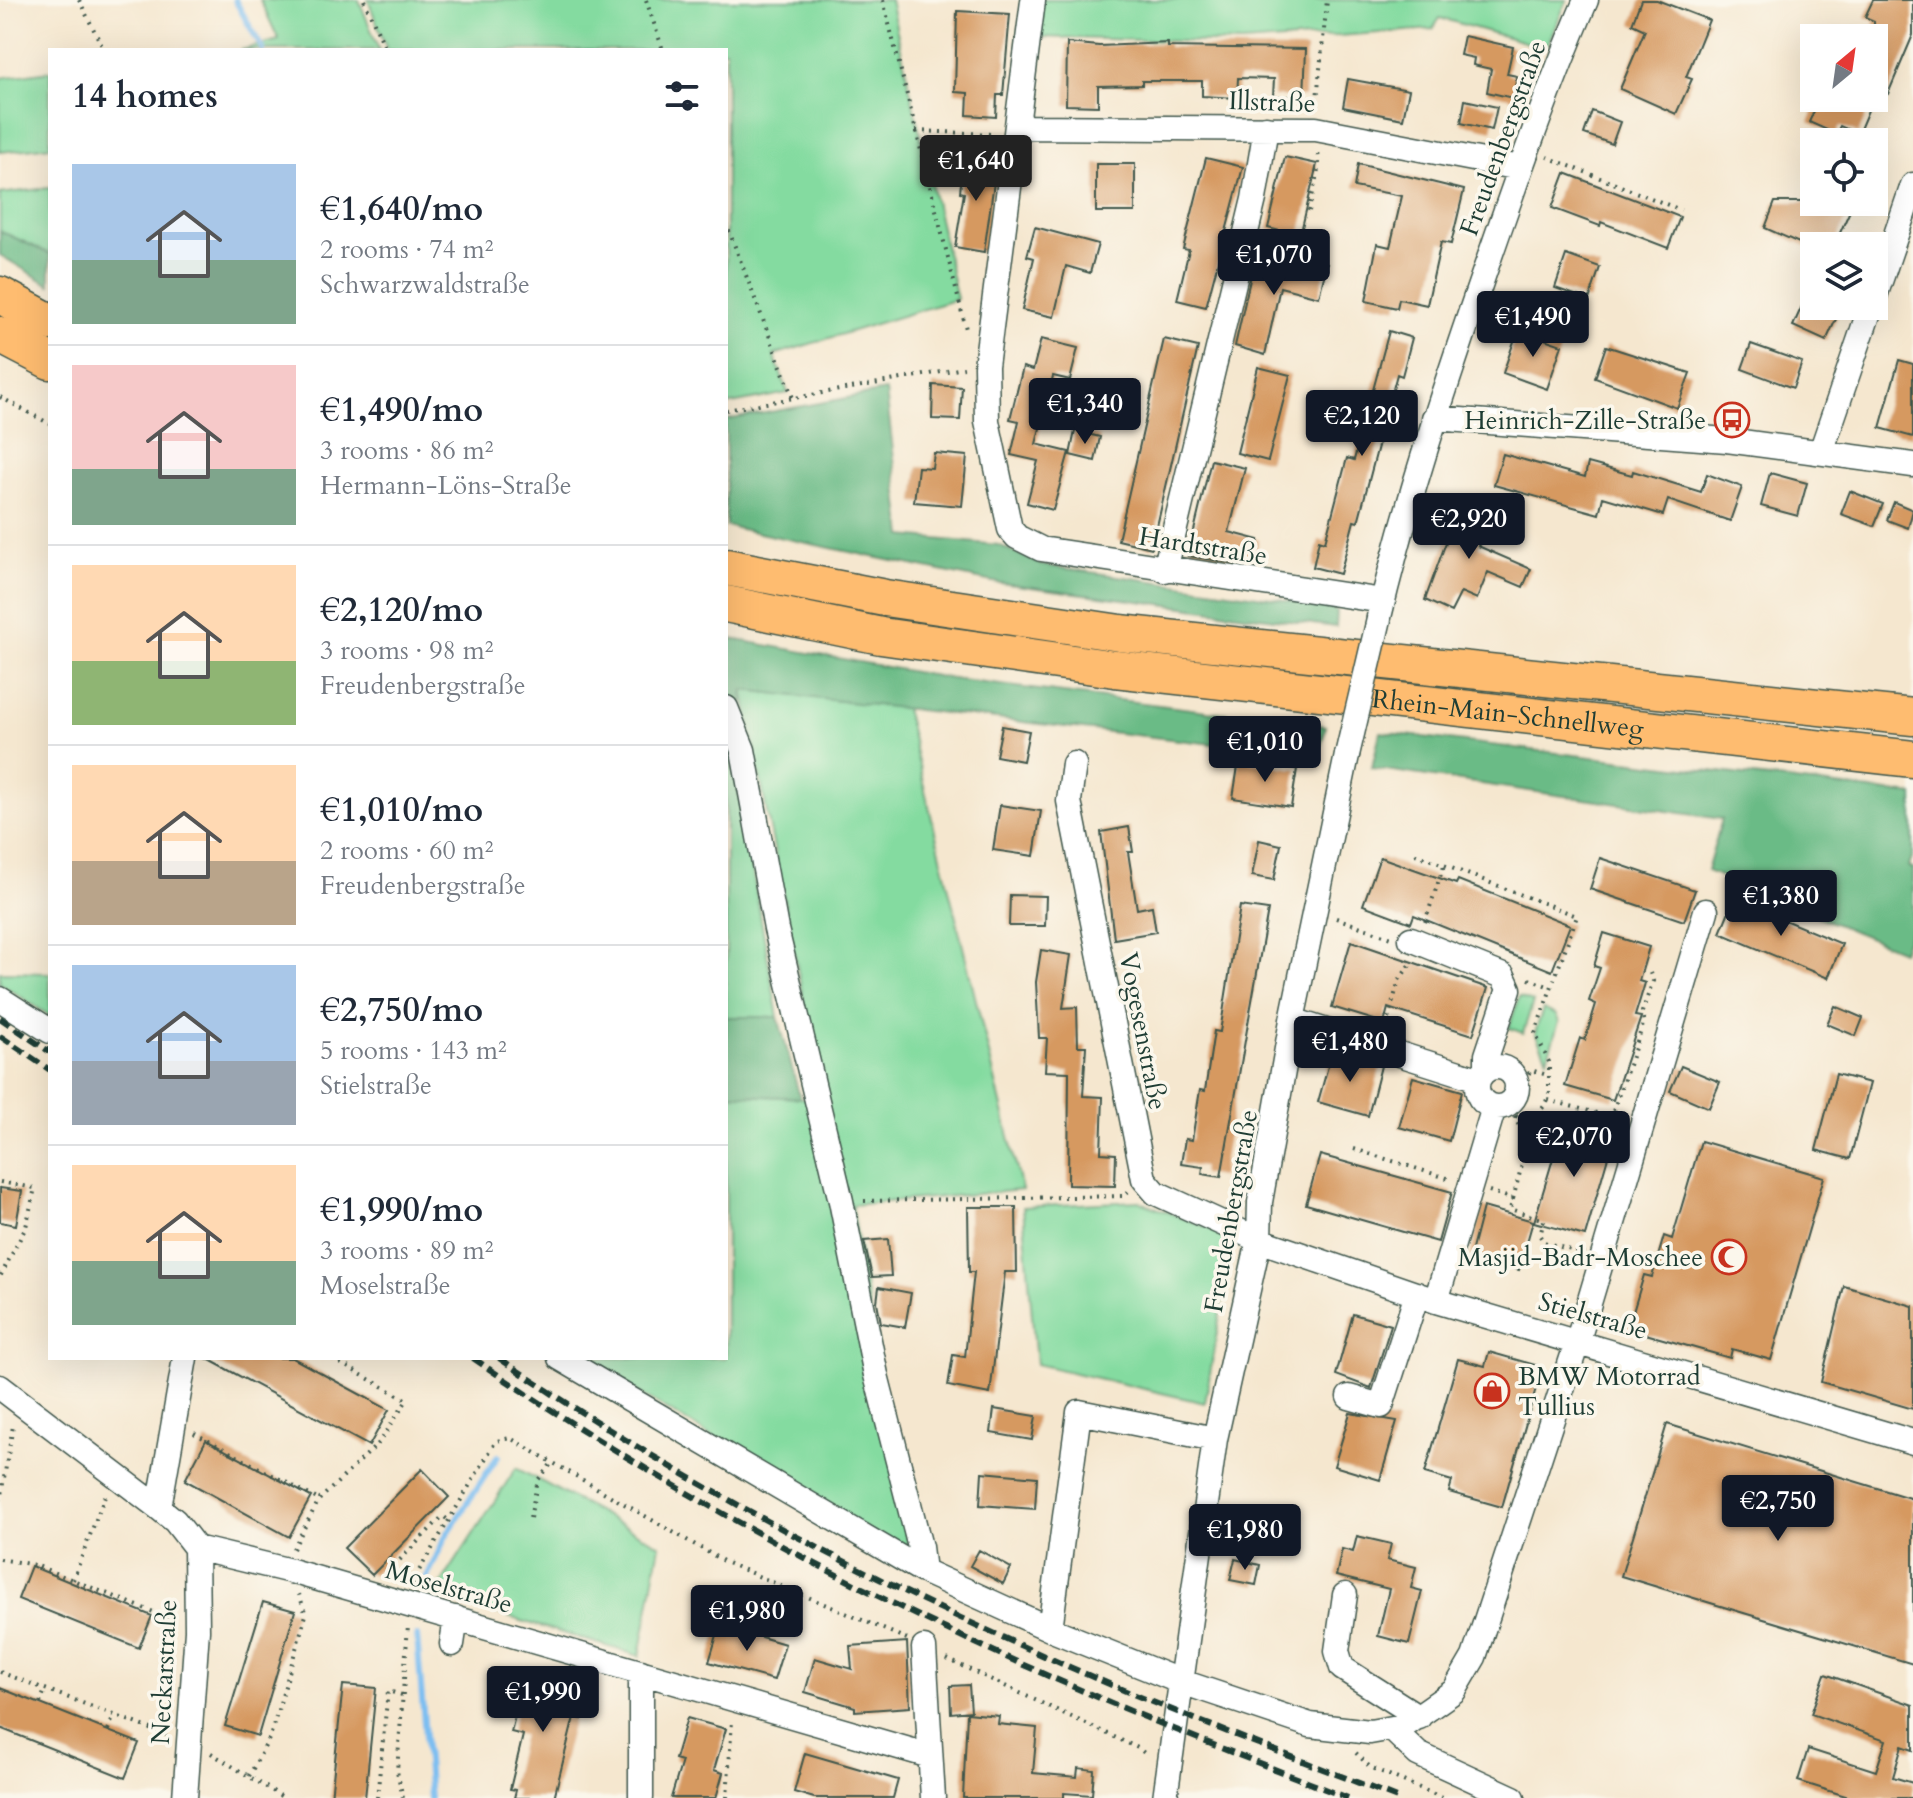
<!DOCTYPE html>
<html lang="en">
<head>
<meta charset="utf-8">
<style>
	:root { --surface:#fff; --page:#f2f2f3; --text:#1f2937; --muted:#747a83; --line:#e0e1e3; --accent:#111827 }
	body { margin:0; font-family:Cardo,serif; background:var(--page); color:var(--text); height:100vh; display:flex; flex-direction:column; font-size:30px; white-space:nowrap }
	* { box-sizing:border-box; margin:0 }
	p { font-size:26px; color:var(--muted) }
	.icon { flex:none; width:44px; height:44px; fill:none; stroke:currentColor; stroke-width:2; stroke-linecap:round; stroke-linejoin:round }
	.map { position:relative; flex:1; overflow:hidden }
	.sheet { position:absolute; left:48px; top:48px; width:680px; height:1312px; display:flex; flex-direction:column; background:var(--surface); border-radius:0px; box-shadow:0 8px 32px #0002 }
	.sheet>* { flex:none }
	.needle { width:52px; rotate:29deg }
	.tools { position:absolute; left:1800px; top:24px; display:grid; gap:16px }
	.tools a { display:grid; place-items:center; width:88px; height:88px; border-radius:0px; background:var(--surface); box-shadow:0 8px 32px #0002; font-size:40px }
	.price { position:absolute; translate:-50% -68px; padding:0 18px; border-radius:8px; background:var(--accent); color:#fff; font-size:26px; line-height:52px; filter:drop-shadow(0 2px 4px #0008) }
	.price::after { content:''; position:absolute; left:50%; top:48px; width:24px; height:18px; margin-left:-12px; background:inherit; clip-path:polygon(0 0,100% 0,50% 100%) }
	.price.active { background:#222; color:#fff }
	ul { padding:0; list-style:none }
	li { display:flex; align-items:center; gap:24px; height:200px; padding:0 24px }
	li+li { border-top:2px solid var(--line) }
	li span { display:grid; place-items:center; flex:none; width:224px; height:160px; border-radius:0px; color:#555 }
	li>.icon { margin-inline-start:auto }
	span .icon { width:96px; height:96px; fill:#fffc; stroke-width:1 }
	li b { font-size:34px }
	h2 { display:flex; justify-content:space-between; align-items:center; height:96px; padding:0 24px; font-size:34px }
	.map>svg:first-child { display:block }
	.green { fill:#84dba0; stroke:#528c6a; stroke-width:2 }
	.forest { fill:#6bbb86; stroke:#457c5d; stroke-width:2 }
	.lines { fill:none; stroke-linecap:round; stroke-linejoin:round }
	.stream { stroke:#7bbef1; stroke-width:6 }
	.building { fill:#d69960 }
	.minor-casing { stroke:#3f564b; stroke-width:27 }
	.highway-casing { stroke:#3f564b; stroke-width:39 }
	.path { stroke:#3f564b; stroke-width:4; stroke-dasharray:2 6; stroke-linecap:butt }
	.minor { stroke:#fff; stroke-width:24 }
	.highway { stroke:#febc70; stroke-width:36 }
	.rail { stroke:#1f3d34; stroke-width:6; stroke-dasharray:12 6; stroke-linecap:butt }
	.minor-bridge-casing { stroke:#3f564b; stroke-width:27; stroke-linecap:butt }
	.minor-bridge { stroke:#fff; stroke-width:24 }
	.labels { text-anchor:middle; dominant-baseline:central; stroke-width:7; stroke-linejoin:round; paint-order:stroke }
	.street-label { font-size:26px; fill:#1f3d34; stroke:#fbf7ec }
	.poi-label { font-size:26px; fill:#1f3d34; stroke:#fbf7ec; text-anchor:end }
</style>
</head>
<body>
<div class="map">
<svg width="1913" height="1798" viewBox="0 0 1913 1798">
	<rect width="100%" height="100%" fill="#fbf7ec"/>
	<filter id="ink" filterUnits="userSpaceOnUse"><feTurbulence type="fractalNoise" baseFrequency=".0125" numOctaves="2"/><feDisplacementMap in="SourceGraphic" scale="16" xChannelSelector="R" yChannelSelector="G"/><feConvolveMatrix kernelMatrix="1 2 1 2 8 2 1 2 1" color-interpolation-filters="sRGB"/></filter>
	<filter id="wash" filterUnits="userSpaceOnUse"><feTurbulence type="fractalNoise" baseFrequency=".006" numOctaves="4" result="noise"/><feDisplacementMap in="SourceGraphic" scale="32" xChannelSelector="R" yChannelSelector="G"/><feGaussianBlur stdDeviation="1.8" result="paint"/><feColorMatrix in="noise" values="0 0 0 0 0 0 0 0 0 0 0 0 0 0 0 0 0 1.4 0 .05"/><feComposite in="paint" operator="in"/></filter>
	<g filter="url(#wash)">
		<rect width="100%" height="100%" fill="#f5e7cf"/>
		<path class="green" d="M260,0H359L379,50H241L279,40Z
			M368,0H890L957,299L774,355L788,393L726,405V50H387Z
			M1040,0H1567L1546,48L1440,18L1433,29L1242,43L1038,37Z
			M50,71V146L0,152V78Z
			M50,188V254L0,231V194Z
			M743,690L905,708L1022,1190L852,1205L910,1555L581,1358H726V1094L823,1099Z
			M726,764L735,771L778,1017H726Z
			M0,972L50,973V1016L0,983Z
			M1519,997L1533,1002L1523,1033L1509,1028Z
			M1543,1009L1556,1015L1559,1022L1547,1058L1535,1033Z
			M1138,1201L1233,1237L1205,1403L1036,1364L1023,1207Z
			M516,1468L660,1545L640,1656L434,1595Z"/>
		<path class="forest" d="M0,231L50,254V285L0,255Z
			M886,391L903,536L999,545L1041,565L1327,606L1337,611L1336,627L993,582L726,526V420Z
			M726,638L953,679L1326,726L1318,756L744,690L735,771L726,764Z
			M1380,732L1913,795V855L1909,867L1913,869V925L1902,951L1707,871L1722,819L1372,768Z
			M726,1017H778L800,1098L726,1094Z"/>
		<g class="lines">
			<path class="stream" d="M235,0L263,50
				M422,1588L446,1536L498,1456
				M417,1636L430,1798"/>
		</g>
		<g id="blocks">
			<path class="building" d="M1641,0H1657L1709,20L1686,77L1692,79L1676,114L1620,89L1645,30L1632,24Z
				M1873,0H1913V35L1888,94L1874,88V21L1865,17Z
				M957,11L1010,14L1003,95H997L996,117L967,115L968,93L955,92Z
				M1464,36L1513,47L1507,74L1517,76L1513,98L1487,92L1491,69L1473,65L1474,58L1460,55Z
				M1067,43L1099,46L1168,43V47L1306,49L1304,97L1273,96L1274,79L1238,78L1237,98L1202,96V81H1142V85L1098,86V106L1066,105Z
				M1348,79L1409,90L1403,119L1343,107Z
				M1820,98H1832L1848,105L1850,99L1869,108L1858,134L1840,126L1836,134L1809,122Z
				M1465,100L1497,107L1492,130L1461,123Z
				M1592,111L1620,122L1612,144L1584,134Z
				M964,157L997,161L984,252L955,247L964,193L960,192Z
				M1285,157L1317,164L1300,236L1268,228Z
				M1206,158L1243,167L1206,307L1177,300L1189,250L1183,249Z
				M1096,164H1135V212H1096Z
				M1358,164L1464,190L1451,244L1441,242L1427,305L1399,299L1397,308L1366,301L1377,244L1390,247L1402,196L1354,187Z
				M1565,173L1680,217L1668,248L1601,222L1600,226L1552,208Z
				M1775,202H1854L1834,246H1806L1765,228Z
				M1035,227L1098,244L1090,273L1066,266L1054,317L1022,310L1034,258L1027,256Z
				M1288,255L1327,264L1319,297L1280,287L1265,355L1235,346L1254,262L1284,269Z
				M1566,255L1600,267L1589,300L1555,288Z
				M1802,306H1842L1826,341L1793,326Z
				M1518,330L1562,345L1547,389L1503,373Z
				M1389,331L1412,338L1402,376L1397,374L1358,522L1354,521L1340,574L1313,567L1319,540L1325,542L1347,458L1354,460Z
				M1041,339L1078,348L1070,380L1053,376L1036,444L1069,452L1053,510L1027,503L1038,461L1011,455L1019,421L1010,419L1023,367L1033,370Z
				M1164,339L1198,347L1152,548L1118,540Z
				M1751,344L1802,362L1793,388L1742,369Z
				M1606,346L1690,373L1677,408L1595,378Z
				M1899,360L1913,364V437L1880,428Z
				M1258,367L1290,375L1268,461L1237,453Z
				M933,385L962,387L960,420L932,419Z
				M1075,431L1100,437L1095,461L1070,455Z
				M934,453L967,456L962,506L914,502L918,467L932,468Z
				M1503,454L1585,477L1588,463L1632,475L1633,471L1701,492L1707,474L1742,487L1730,521L1668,500L1663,515L1603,497L1599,514L1494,485Z
				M1211,460L1245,468L1229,532L1259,540L1252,566L1188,556Z
				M1770,473L1807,483L1798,516L1761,506Z
				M1850,491L1883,504L1874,526L1841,514Z
				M1461,501L1492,515L1478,546L1531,569L1523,587L1488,572L1477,599L1461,592L1451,612L1425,600Z
				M1894,502L1913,510L1908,528L1887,520Z
				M1002,726L1029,731L1023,761L996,756Z
				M1239,760L1297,769L1291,807L1233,798Z
				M1000,805L1041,811L1034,856L993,850Z
				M1129,827L1133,852H1128L1137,909L1152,906L1156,932L1114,939L1101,832Z
				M1259,840L1281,845L1274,880L1252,876Z
				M1380,857L1456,884L1458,880L1570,925L1552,971L1414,915L1411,923L1363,905Z
				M1600,858L1695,890L1684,921L1590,889Z
				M1010,895L1046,896L1045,926H1009Z
				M1734,899L1842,944L1828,978L1720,933Z
				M1240,906L1268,910L1221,1177L1202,1174L1203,1167L1181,1164L1185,1139L1192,1140L1200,1090L1205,1091L1214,1031L1220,1032Z
				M1604,933L1649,947L1639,981L1645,983L1635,1016L1641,1017L1613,1100L1565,1086L1580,1038L1585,1040L1596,1004L1589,1001L1600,968L1594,966Z
				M1351,941L1488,988L1473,1035L1388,1008L1384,1023L1332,1007Z
				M1041,950L1071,955L1063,1008L1077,1007L1078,1046H1086L1083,1096L1103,1097L1101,1153L1116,1154L1115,1186L1068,1185L1069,1072L1045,1071L1047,1038H1039L1036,982Z
				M1835,1006L1863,1018L1856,1036L1827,1024Z
				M1332,1052L1381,1066L1368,1116L1318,1102Z
				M1681,1066L1720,1082L1709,1108L1670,1091Z
				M1836,1074L1870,1083L1850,1159L1816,1150Z
				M1413,1077L1462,1091L1449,1141L1399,1127Z
				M1564,1122L1614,1136L1585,1236L1534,1222Z
				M1701,1141L1824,1177L1771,1360L1732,1349L1730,1358L1628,1329L1644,1275L1652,1277L1664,1236L1672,1239Z
				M1320,1155L1452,1192L1438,1242L1306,1204Z
				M0,1188L22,1191L16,1225L0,1222Z
				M968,1207H1016L1017,1272H1005L990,1394L948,1386L953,1355L965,1357L974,1272H969Z
				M1483,1207L1533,1221L1519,1270L1470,1257Z
				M888,1239L891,1276L872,1277L864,1241Z
				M1844,1286L1913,1306V1409L1821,1382Z
				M879,1287L911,1293L905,1327L881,1323L877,1302Z
				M1353,1314L1391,1325L1371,1388L1336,1375Z
				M1489,1352L1542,1367L1502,1507L1449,1492L1452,1481L1425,1473L1458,1359L1485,1366Z
				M206,1358H293L389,1410L369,1446Z
				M994,1409L1036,1416L1032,1440L991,1433Z
				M1350,1413L1397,1421L1380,1480L1334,1466Z
				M1667,1424L1913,1499V1664L1621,1576Z
				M206,1440L311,1497L289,1537L185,1480Z
				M422,1469L449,1497L372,1575L344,1548Z
				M982,1472L1037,1477L1035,1509L980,1505Z
				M1357,1536L1391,1544L1387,1560L1416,1567L1411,1588L1422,1591L1409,1644L1378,1636L1389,1589L1336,1576L1342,1549L1353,1552Z
				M979,1550L1011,1568L1003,1584L970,1566Z
				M1235,1559L1260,1565L1256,1585L1230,1580Z
				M31,1566L152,1616L139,1648L18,1599Z
				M263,1602L295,1611L258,1736L225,1726Z
				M720,1625L785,1644L774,1680L709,1662Z
				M907,1642L910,1707L855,1711V1707L805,1692L815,1658L852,1669L850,1646Z
				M518,1674L588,1691L582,1719L574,1717L554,1798H514L516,1790L510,1789L523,1735L511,1732L520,1696L513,1694Z
				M1825,1674L1913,1705V1750L1902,1746L1893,1777L1913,1783V1798H1852L1798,1781L1808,1749L1876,1771L1886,1740L1811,1714Z
				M343,1685L376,1688L365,1798H331Z
				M969,1685L971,1711L951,1713L950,1686Z
				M0,1688L139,1743L125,1778L0,1728Z
				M967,1713L999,1716L998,1724L1037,1728L1033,1773L1077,1777L1078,1768L1094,1770L1092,1795L1064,1793V1798H963Z
				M687,1718L726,1729L714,1770L723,1773L716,1798H671L682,1761L675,1759Z
				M805,1753L898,1780L893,1798H814L794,1792Z"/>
		</g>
	</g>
	<g filter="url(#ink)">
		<use href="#blocks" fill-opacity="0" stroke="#3f564b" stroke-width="2"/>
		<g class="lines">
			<g class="minor-casing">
				<path id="minor" d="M1033,1L986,366L987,421L1010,529L1017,537L1041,549L1383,601
					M1020,127L1316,129L1520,168
					M1874,299L1913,185
					M1434,418L1727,440L1913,465
					M1821,452L1871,306
					M1165,570L1254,199L1266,128
					M1379,617C1406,504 1442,395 1480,285C1513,189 1546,93 1586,0
					M726,708L743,750L776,929L841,1201L876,1375L920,1547L923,1571
					M1074,764L1069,801L1144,1179L1156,1193L1259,1240L1436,1301L1913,1442
					M1411,939L1503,976L1509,989L1487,1055V1069
					M0,999L50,1031
					M1292,1020L1478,1079
					M1477 1087a20 20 0 1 1 40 0a20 20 0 1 1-40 0Z
					M1436,1301L1494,1107
					M560,1358L923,1571L1050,1629L1179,1681L1310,1725L1370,1732L1404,1726L1454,1691L1474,1657L1578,1340L1706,911
					M0,1387L159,1508L175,1521L196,1548L291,1571L930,1756
					M1349,1397L1381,1406L1417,1294
					M159,1508L185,1358
					M1345,1595L1337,1651L1342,1668L1419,1717
					M1050,1629L1079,1412L1215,1439
					M452,1644L456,1618
					M924,1648L933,1798
					M1393,1730L1418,1754L1513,1798
					M185,1798L197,1630L196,1548
					M641,1798V1672
					M1165,1798L1215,1439L1259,1240L1260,1202L1292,1020L1347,755"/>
			</g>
			<g class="highway-casing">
				<g id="highway">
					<path d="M0,295L50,322"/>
					<path d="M0,335L50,361"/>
					<path d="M726,567L885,598L1120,633L1913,717"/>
					<path id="s1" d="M726,604L881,636L1115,669L1913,759"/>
				</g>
			</g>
			<path class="path" d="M79,0L104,50
				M364,0L386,50
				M646,0L663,50
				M883,0L967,333
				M1316,109L1327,0
				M916,131L993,134
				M1547,157L1681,210
				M1309,211L1319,165L1318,150
				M726,223L793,398
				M0,397L50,424
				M726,410L964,368
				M1415,854L1577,916L1535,1033L1549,1062V1093L1545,1105L1534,1118L1513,1199
				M1336,918L1392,938
				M1425,922L1444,865
				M1529,979L1550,987
				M1386,1026L1399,980L1413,961
				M1515,1080L1527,1077L1531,1070L1547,1075
				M1548,1100L1611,1117
				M1514,1116L1519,1126
				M1516,1116L1533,1122
				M1615,1134L1611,1117L1644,1022L1642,1012L1653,981L1650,973
				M1354,1149L1450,1179
				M0,1182L35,1188L26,1227L0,1277
				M1489,1191L1513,1199L1510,1209L1544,1220L1540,1236L1544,1242L1584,1254
				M864,1201L1124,1196L1129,1192
				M194,1433L319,1500
				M0,1501L13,1426
				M530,1518L538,1480L552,1463
				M293,1549L319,1500L380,1442L407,1400L331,1358
				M0,1559L35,1565L176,1621
				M383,1577L443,1516L448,1520
				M73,1580L106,1493
				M414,1585L417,1574L496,1441L510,1438L725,1562L907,1639
				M947,1659L1138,1748L1148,1756
				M0,1672L170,1736
				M40,1703L45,1690
				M108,1730L114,1716
				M211,1753L284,1798
				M1356,1753L1370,1767L1443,1798
				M249,1776L270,1737L306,1615L299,1594
				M377,1798L388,1691L402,1695
				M403,1798L397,1771L408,1626
				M727,1798L732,1721"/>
			<use href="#minor" class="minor"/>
			<use href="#highway" class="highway"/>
			<path class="rail" d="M0,1018L50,1052
				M0,1036L50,1070
				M473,1358C641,1473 821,1573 1006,1657C1118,1708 1233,1753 1348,1798
				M499,1358C683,1484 883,1587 1088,1675C1190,1719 1294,1757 1397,1798"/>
			<g class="minor-bridge-casing">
				<path id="minor-bridge" d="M1347,755L1379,619"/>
			</g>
			<use href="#minor-bridge" class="minor-bridge"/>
		</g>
	</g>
	<defs>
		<g id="bus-ring" transform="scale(1.8)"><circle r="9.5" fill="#fbf7ec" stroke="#c8321e" stroke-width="1.5"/><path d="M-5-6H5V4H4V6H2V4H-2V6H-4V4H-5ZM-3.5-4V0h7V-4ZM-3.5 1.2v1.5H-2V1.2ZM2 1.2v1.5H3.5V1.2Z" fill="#c8321e"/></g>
		<g id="mosque-ring" transform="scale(1.8)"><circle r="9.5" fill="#fbf7ec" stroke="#c8321e" stroke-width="1.5"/><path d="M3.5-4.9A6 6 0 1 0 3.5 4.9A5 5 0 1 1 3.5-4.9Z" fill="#c8321e"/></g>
		<g id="shop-ring" transform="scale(1.8)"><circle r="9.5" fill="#fbf7ec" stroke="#c8321e" stroke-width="1.5"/><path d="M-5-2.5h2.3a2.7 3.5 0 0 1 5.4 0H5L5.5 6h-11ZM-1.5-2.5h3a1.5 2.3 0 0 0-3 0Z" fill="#c8321e"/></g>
	</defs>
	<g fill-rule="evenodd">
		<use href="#bus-ring" x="1732" y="420"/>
		<use href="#mosque-ring" x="1729" y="1257"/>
		<use href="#shop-ring" x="1492" y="1391"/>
	</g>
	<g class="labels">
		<g class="street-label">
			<text transform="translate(1272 102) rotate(2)">Illstraße</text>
			<text transform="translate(1503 138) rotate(-70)">Freudenbergstraße</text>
			<text transform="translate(1203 546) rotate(9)">Hardtstraße</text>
			<text stroke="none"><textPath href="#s1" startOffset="790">Rhein-Main-Schnellweg</textPath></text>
			<text transform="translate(1143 1031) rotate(79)">Vogesenstraße</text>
			<text transform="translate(1231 1211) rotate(-80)">Freudenbergstraße</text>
			<text transform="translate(1593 1316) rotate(16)">Stielstraße</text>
			<text transform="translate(449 1587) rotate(16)">Moselstraße</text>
			<text transform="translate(164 1672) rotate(-87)">Neckarstraße</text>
		</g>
		<g class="poi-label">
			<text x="1706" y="420">Heinrich-Zille-Straße</text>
			<text x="1703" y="1257">Masjid-Badr-Moschee</text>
			<text x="1518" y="1376" text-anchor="start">BMW Motorrad<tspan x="1518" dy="30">Tullius</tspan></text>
		</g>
	</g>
</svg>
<div class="tools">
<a><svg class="needle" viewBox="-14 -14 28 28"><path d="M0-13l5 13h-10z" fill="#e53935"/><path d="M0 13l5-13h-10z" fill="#747a83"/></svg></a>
<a><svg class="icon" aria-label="locate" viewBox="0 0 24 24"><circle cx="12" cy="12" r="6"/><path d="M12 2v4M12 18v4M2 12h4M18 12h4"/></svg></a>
<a><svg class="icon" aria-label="layers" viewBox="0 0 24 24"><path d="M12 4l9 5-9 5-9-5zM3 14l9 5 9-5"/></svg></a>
</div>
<b class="price active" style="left:976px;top:203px">€1,640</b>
<b class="price" style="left:1274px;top:297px">€1,070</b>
<b class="price" style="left:1533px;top:359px">€1,490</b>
<b class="price" style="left:1085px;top:446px">€1,340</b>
<b class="price" style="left:1362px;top:458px">€2,120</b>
<b class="price" style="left:1469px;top:561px">€2,920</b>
<b class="price" style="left:1265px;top:784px">€1,010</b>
<b class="price" style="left:1781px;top:938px">€1,380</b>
<b class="price" style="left:1350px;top:1084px">€1,480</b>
<b class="price" style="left:1574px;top:1179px">€2,070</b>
<b class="price" style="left:1778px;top:1543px">€2,750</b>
<b class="price" style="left:1245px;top:1572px">€1,980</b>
<b class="price" style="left:747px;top:1653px">€1,980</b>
<b class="price" style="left:543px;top:1734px">€1,990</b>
<section class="sheet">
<h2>14 homes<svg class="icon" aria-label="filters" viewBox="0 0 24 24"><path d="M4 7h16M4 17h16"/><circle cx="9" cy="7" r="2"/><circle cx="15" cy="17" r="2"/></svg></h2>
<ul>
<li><span style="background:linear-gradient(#a9c7e8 60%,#7fa58c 0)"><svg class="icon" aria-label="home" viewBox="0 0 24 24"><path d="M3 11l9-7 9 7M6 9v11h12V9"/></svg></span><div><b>€1,640/mo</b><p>2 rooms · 74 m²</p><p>Schwarzwaldstraße</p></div></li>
<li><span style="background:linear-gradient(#f6c9c9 65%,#7fa58c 0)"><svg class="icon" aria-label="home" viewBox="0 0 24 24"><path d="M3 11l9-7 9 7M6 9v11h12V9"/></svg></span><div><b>€1,490/mo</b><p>3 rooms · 86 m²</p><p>Hermann-Löns-Straße</p></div></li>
<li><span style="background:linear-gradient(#ffd9b3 60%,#8fb573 0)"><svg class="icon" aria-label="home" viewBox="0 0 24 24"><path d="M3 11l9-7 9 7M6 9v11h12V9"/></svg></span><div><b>€2,120/mo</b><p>3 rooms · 98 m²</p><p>Freudenbergstraße</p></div></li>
<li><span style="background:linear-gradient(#ffd9b3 60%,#b9a48a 0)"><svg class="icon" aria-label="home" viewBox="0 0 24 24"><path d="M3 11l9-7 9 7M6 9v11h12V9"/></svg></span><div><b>€1,010/mo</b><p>2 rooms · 60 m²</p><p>Freudenbergstraße</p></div></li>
<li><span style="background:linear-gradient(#a9c7e8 60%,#9aa5b1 0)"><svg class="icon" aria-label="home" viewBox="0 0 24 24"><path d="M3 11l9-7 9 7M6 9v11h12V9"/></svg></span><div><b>€2,750/mo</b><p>5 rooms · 143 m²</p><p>Stielstraße</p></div></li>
<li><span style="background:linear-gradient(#ffd9b3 60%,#7fa58c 0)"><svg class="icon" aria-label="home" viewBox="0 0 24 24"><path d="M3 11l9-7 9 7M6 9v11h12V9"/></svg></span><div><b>€1,990/mo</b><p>3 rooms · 89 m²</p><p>Moselstraße</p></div></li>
</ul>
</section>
</div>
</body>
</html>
